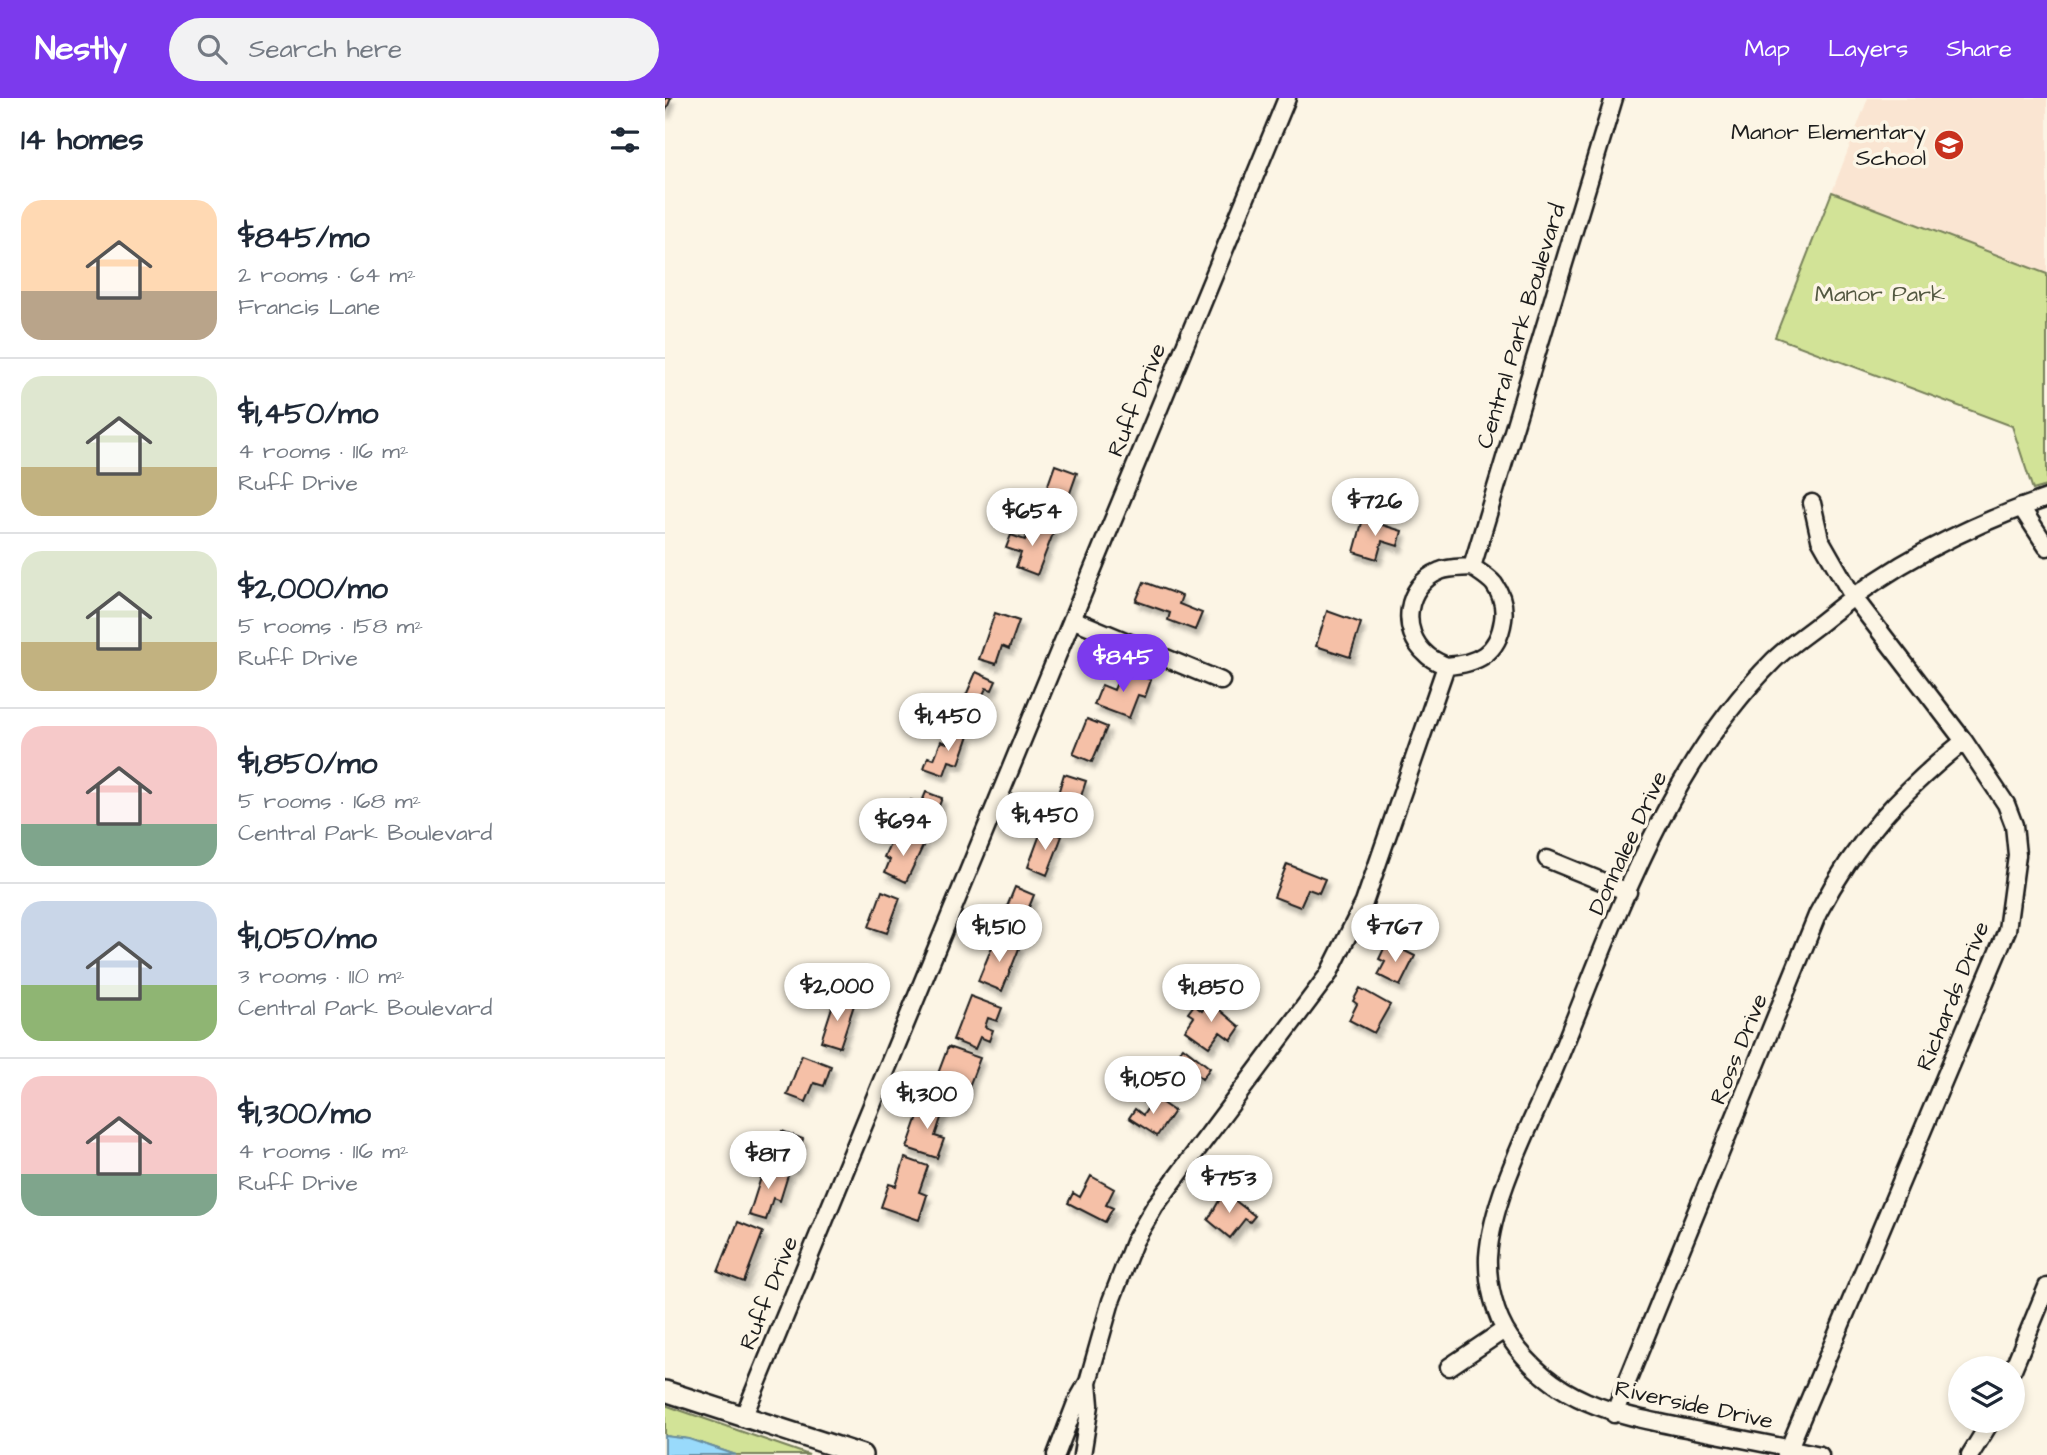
<!DOCTYPE html>
<html lang="en">
<head>
<meta charset="utf-8">
<style>
	:root { --surface:#fff; --page:#f2f2f3; --text:#1f2937; --muted:#747a83; --line:#e0e1e3; --accent:#7c3aed }
	body { margin:0; font-family:"Architects Daughter",sans-serif; background:var(--page); color:var(--text); height:100vh; display:flex; flex-direction:column; font-size:26px; white-space:nowrap }
	* { box-sizing:border-box; margin:0 }
	p { font-size:23px; color:var(--muted) }
	.icon { flex:none; width:38px; height:38px; fill:none; stroke:currentColor; stroke-width:2; stroke-linecap:round; stroke-linejoin:round }
	.map { position:relative; flex:1; overflow:hidden }
	.sheet { display:flex; flex-direction:column; background:var(--surface); width:665px }
	.sheet>* { flex:none }
	.controls { position:absolute; left:1283px; top:1258px; display:grid; gap:14px }
	.controls a { display:grid; place-items:center; width:77px; height:77px; border-radius:50%; background:var(--surface); box-shadow:0 4px 10px #0003; font-size:35px }
	.price { position:absolute; translate:-50% -60px; padding:0 16px; border-radius:24px; background:#fff; color:#222; font-size:23px; line-height:46px; filter:drop-shadow(0 2px 4px #0008) }
	.price::after { content:''; position:absolute; left:50%; top:42px; width:21px; height:16px; margin-left:-10px; background:inherit; clip-path:polygon(0 0,100% 0,50% 100%) }
	.price.on { background:var(--accent); color:#fff }
	ul { padding:0; list-style:none }
	li { display:flex; align-items:center; gap:21px; height:175px; padding:0 21px }
	li+li { border-top:2px solid var(--line) }
	li span { display:grid; place-items:center; flex:none; width:196px; height:140px; border-radius:21px; color:#555 }
	li>.icon { margin-inline-start:auto }
	span .icon { width:84px; height:84px; fill:#fffc; stroke-width:1 }
	li b { font-size:30px }
	h2 { display:flex; justify-content:space-between; align-items:center; height:84px; padding:0 21px; font-size:30px }
	header { display:flex; align-items:center; gap:42px; box-sizing:border-box; height:98px; padding:0 35px; background:var(--accent); color:#fff }
	header strong { font-size:33px }
	nav { display:flex; gap:38px; margin-inline-start:auto; font-size:24px }
	.search { width:490px; height:63px; background:var(--page); display:flex; align-items:center; gap:18px; box-sizing:border-box; padding:0 24px; border-radius:38px; color:var(--muted); font-size:26px }
	main { display:flex; flex:1; min-height:0 }
	.map>svg:first-child { display:block }
	.built { fill:#fae5d2 }
	.green { fill:#d2e397; stroke:#77805a; stroke-width:2 }
	.water { fill:#99dafb; stroke:#678ea2; stroke-width:2 }
	.building { fill:#f5c0a7; stroke:#1c1c1c; stroke-width:2; filter:url(#shadow) }
	.lines { fill:none; stroke-linecap:round; stroke-linejoin:round }
	.minor-casing { stroke:#1c1c1c; stroke-width:21 }
	.tertiary-casing { stroke:#1c1c1c; stroke-width:24 }
	.minor { stroke:#fcf5e5; stroke-width:16 }
	.tertiary { stroke:#fcf5e5; stroke-width:19 }
	.labels { text-anchor:middle; dominant-baseline:central; stroke-width:7; stroke-linejoin:round; paint-order:stroke }
	.poi-label { font-size:23px; fill:#1c1c1c; stroke:#fcf5e5; text-anchor:end }
	.park-label { font-size:23px; fill:#535841; stroke:#fcf5e5 }
	.street-label { font-size:23px; fill:#1c1c1c; stroke:#fcf5e5 }
</style>
</head>
<body>
<header>
<strong>Nestly</strong>
<div class="search"><svg class="icon" aria-label="search" viewBox="0 0 24 24"><circle cx="10" cy="10" r="6"/><path d="M15 15l6 6"/></svg>Search here</div>
<nav><a>Map</a><a>Layers</a><a>Share</a></nav>
</header>
<main>
<section class="sheet">
<h2>14 homes<svg class="icon" aria-label="filters" viewBox="0 0 24 24"><path d="M4 7h16M4 17h16"/><circle cx="9" cy="7" r="2"/><circle cx="15" cy="17" r="2"/></svg></h2>
<ul>
<li><span style="background:linear-gradient(#ffd9b3 65%,#b9a48a 0)"><svg class="icon" aria-label="home" viewBox="0 0 24 24"><path d="M3 11l9-7 9 7M6 9v11h12V9"/></svg></span><div><b>$845/mo</b><p>2 rooms · 64 m²</p><p>Francis Lane</p></div></li>
<li><span style="background:linear-gradient(#dfe7d0 65%,#c2b280 0)"><svg class="icon" aria-label="home" viewBox="0 0 24 24"><path d="M3 11l9-7 9 7M6 9v11h12V9"/></svg></span><div><b>$1,450/mo</b><p>4 rooms · 116 m²</p><p>Ruff Drive</p></div></li>
<li><span style="background:linear-gradient(#dfe7d0 65%,#c2b280 0)"><svg class="icon" aria-label="home" viewBox="0 0 24 24"><path d="M3 11l9-7 9 7M6 9v11h12V9"/></svg></span><div><b>$2,000/mo</b><p>5 rooms · 158 m²</p><p>Ruff Drive</p></div></li>
<li><span style="background:linear-gradient(#f6c9c9 70%,#7fa58c 0)"><svg class="icon" aria-label="home" viewBox="0 0 24 24"><path d="M3 11l9-7 9 7M6 9v11h12V9"/></svg></span><div><b>$1,850/mo</b><p>5 rooms · 168 m²</p><p>Central Park Boulevard</p></div></li>
<li><span style="background:linear-gradient(#c9d6e8 60%,#8fb573 0)"><svg class="icon" aria-label="home" viewBox="0 0 24 24"><path d="M3 11l9-7 9 7M6 9v11h12V9"/></svg></span><div><b>$1,050/mo</b><p>3 rooms · 110 m²</p><p>Central Park Boulevard</p></div></li>
<li><span style="background:linear-gradient(#f6c9c9 70%,#7fa58c 0)"><svg class="icon" aria-label="home" viewBox="0 0 24 24"><path d="M3 11l9-7 9 7M6 9v11h12V9"/></svg></span><div><b>$1,300/mo</b><p>4 rooms · 116 m²</p><p>Ruff Drive</p></div></li>
</ul>
</section>
<div class="map">
<svg width="1382" height="1357" viewBox="0 0 1382 1357">
	<defs>
		<filter id="shadow"><feDropShadow dx="3.5" dy="6" stdDeviation="2" flood-color="#0004"/></filter>
	</defs>
	<rect width="100%" height="100%" fill="#fcf5e5"/>
	<filter id="ink" filterUnits="userSpaceOnUse"><feTurbulence type="fractalNoise" baseFrequency=".0143" numOctaves="2"/><feDisplacementMap in="SourceGraphic" scale="14" xChannelSelector="R" yChannelSelector="G"/><feConvolveMatrix kernelMatrix="1 2 1 2 8 2 1 2 1" color-interpolation-filters="sRGB"/></filter>
	<g filter="url(#ink)">
		<path class="built" d="M1203,0H1382V176L1167,94Z"/>
		<path class="green" d="M1167,94L1382,176V388L1368,392L1347,328L1110,239Z
			M0,1307L144,1357H71L24,1341L0,1338Z"/>
		<path class="water" d="M0,1338L24,1341L71,1357H0Z"/>
		<path class="building" d="M0,0H6L0,15Z
			M390,367L412,375L401,406L396,404L389,424L372,418Z
			M698,421L737,433L733,448L717,443L712,461L689,454Z
			M366,424L389,433L372,477L351,469L356,455L341,450L346,437L360,442Z
			M479,484L517,498L514,506L537,515L530,532L503,522L505,515L471,503Z
			M662,513L696,525L685,559L651,548Z
			M330,515L354,523L344,551L337,548L331,566L314,561Z
			M457,571L486,582L480,599L473,597L464,620L429,607L437,587L449,592Z
			M311,574L331,583L327,592L321,590L307,622L293,616Z
			M422,621L442,629L427,664L408,656Z
			M287,631L304,637L294,666L284,663L279,677L259,670L263,659L269,661L276,643L282,645Z
			M399,676L421,683L406,729L385,722Z
			M261,694L277,700L265,731L239,721L246,702L256,706Z
			M377,731L397,738L382,777L363,769Z
			M239,737L259,746L241,784L220,774L225,762L219,759L225,745L234,749Z
			M622,766L660,781L654,795L643,791L635,809L609,799Z
			M350,789L369,797L360,819L367,821L360,838L334,828Z
			M217,793L235,800L222,835L204,829Z
			M331,839L355,848L337,893L313,883Z
			M722,844L750,858L735,888L713,877L720,864L714,861Z
			M695,890L725,907L709,935L684,922L692,906L688,903Z
			M305,898L337,910L332,923L323,920L320,929L328,932L324,943L315,939L310,951L288,942Z
			M170,900L189,907L175,949L156,943Z
			M544,903L575,929L566,942L555,934L544,949L520,932L529,919L523,915L529,907L537,913Z
			M283,949L315,960L296,1009L265,997Z
			M518,949L545,970L537,981L531,976L518,993L497,977Z
			M137,957L166,968L159,988L149,985L141,1004L122,997Z
			M484,996L509,1013L492,1038L464,1020L470,1011L478,1017L484,1008L478,1004Z
			M258,1004L279,1011L270,1038L279,1041L272,1060L242,1050Z
			M117,1033L138,1041L129,1069L107,1061Z
			M240,1060L263,1068L254,1094L262,1097L254,1122L216,1109L224,1086L231,1088Z
			M100,1067L124,1074L115,1103L108,1100L101,1122L84,1117Z
			M426,1078L449,1091L441,1107L448,1110L440,1124L403,1105L408,1095L415,1099Z
			M559,1094L590,1118L585,1124L580,1121L565,1140L543,1122Z
			M73,1124L98,1134L79,1184L53,1174Z"/>
		<g class="lines">
			<g class="minor-casing">
				<path id="minor" d="M1356,409L1382,449
					M807,469L949,0
					M807,469C814,474 823,479 829,486C837,497 840,509 838,522C833,556 812,566 781,568C775,565 767,562 762,557C734,533 740,487 775,473C784,469 797,470 807,469Z
					M407,521L556,583
					M882,761L963,794
					M784,1269L839,1232
					M1348,1271L1382,1189
					M949,1316L1153,815C1191,742 1236,694 1299,643
					M78,1320L622,0
					M391,1357L411,1305L423,1284L446,1203L469,1144L490,1108L663,877L699,805L781,568
					M417,1357L425,1307L423,1284
					M1121,1357L1342,832L1352,757L1349,727L1341,706L1299,643L1187,497L1155,441L1147,405
					M1155,1357C1114,1348 1072,1340 1030,1332C956,1317 891,1308 845,1240C830,1219 822,1185 823,1159C827,1099 866,1027 889,972C949,828 997,674 1109,562C1124,547 1143,535 1159,522C1226,466 1300,429 1382,400
					M1305,1357L1326,1323"/>
			</g>
			<g class="tertiary-casing">
				<path id="tertiary" d="M0,1293L197,1357"/>
			</g>
			<use href="#minor" class="minor"/>
			<use href="#tertiary" class="tertiary"/>
		</g>
	</g>
	<defs>
		<g id="school-disc" transform="scale(1.575)"><circle r="9.5" fill="#c8321e" stroke="#fcf5e5"/><path d="M0-5L7-2L0 1L-7-2ZM-4 1L0 2.5L4 1V4Q0 6-4 4Z" fill="#fff"/></g>
	</defs>
	<g fill-rule="evenodd">
		<use href="#school-disc" x="1284" y="47"/>
	</g>
	<g class="labels">
		<g class="poi-label">
			<text x="1261" y="34">Manor Elementary<tspan x="1261" dy="26">School</tspan></text>
		</g>
		<g class="park-label">
			<text x="1215" y="196">Manor Park</text>
		</g>
		<g class="street-label">
			<text transform="translate(856 228) rotate(-73)">Central Park Boulevard</text>
			<text transform="translate(472 302) rotate(-68)">Ruff Drive</text>
			<text transform="translate(963 745) rotate(-65)">Donnalee Drive</text>
			<text transform="translate(1288 898) rotate(-68)">Richards Drive</text>
			<text transform="translate(1074 951) rotate(-68)">Ross Drive</text>
			<text transform="translate(104 1195) rotate(-68)">Ruff Drive</text>
			<text transform="translate(1029 1307) rotate(12)">Riverside Drive</text>
		</g>
	</g>
</svg>
<div class="controls">
<a><svg class="icon" aria-label="layers" viewBox="0 0 24 24"><path d="M12 4l9 5-9 5-9-5zM3 14l9 5 9-5"/></svg></a>
</div>
<b class="price" style="left:710px;top:440px">$726</b>
<b class="price" style="left:367px;top:450px">$654</b>
<b class="price on" style="left:458px;top:596px">$845</b>
<b class="price" style="left:283px;top:655px">$1,450</b>
<b class="price" style="left:380px;top:754px">$1,450</b>
<b class="price" style="left:238px;top:760px">$694</b>
<b class="price" style="left:334px;top:866px">$1,510</b>
<b class="price" style="left:730px;top:866px">$767</b>
<b class="price" style="left:172px;top:925px">$2,000</b>
<b class="price" style="left:546px;top:926px">$1,850</b>
<b class="price" style="left:488px;top:1018px">$1,050</b>
<b class="price" style="left:262px;top:1033px">$1,300</b>
<b class="price" style="left:103px;top:1093px">$817</b>
<b class="price" style="left:564px;top:1117px">$753</b>
</div>
</main>
</body>
</html>
